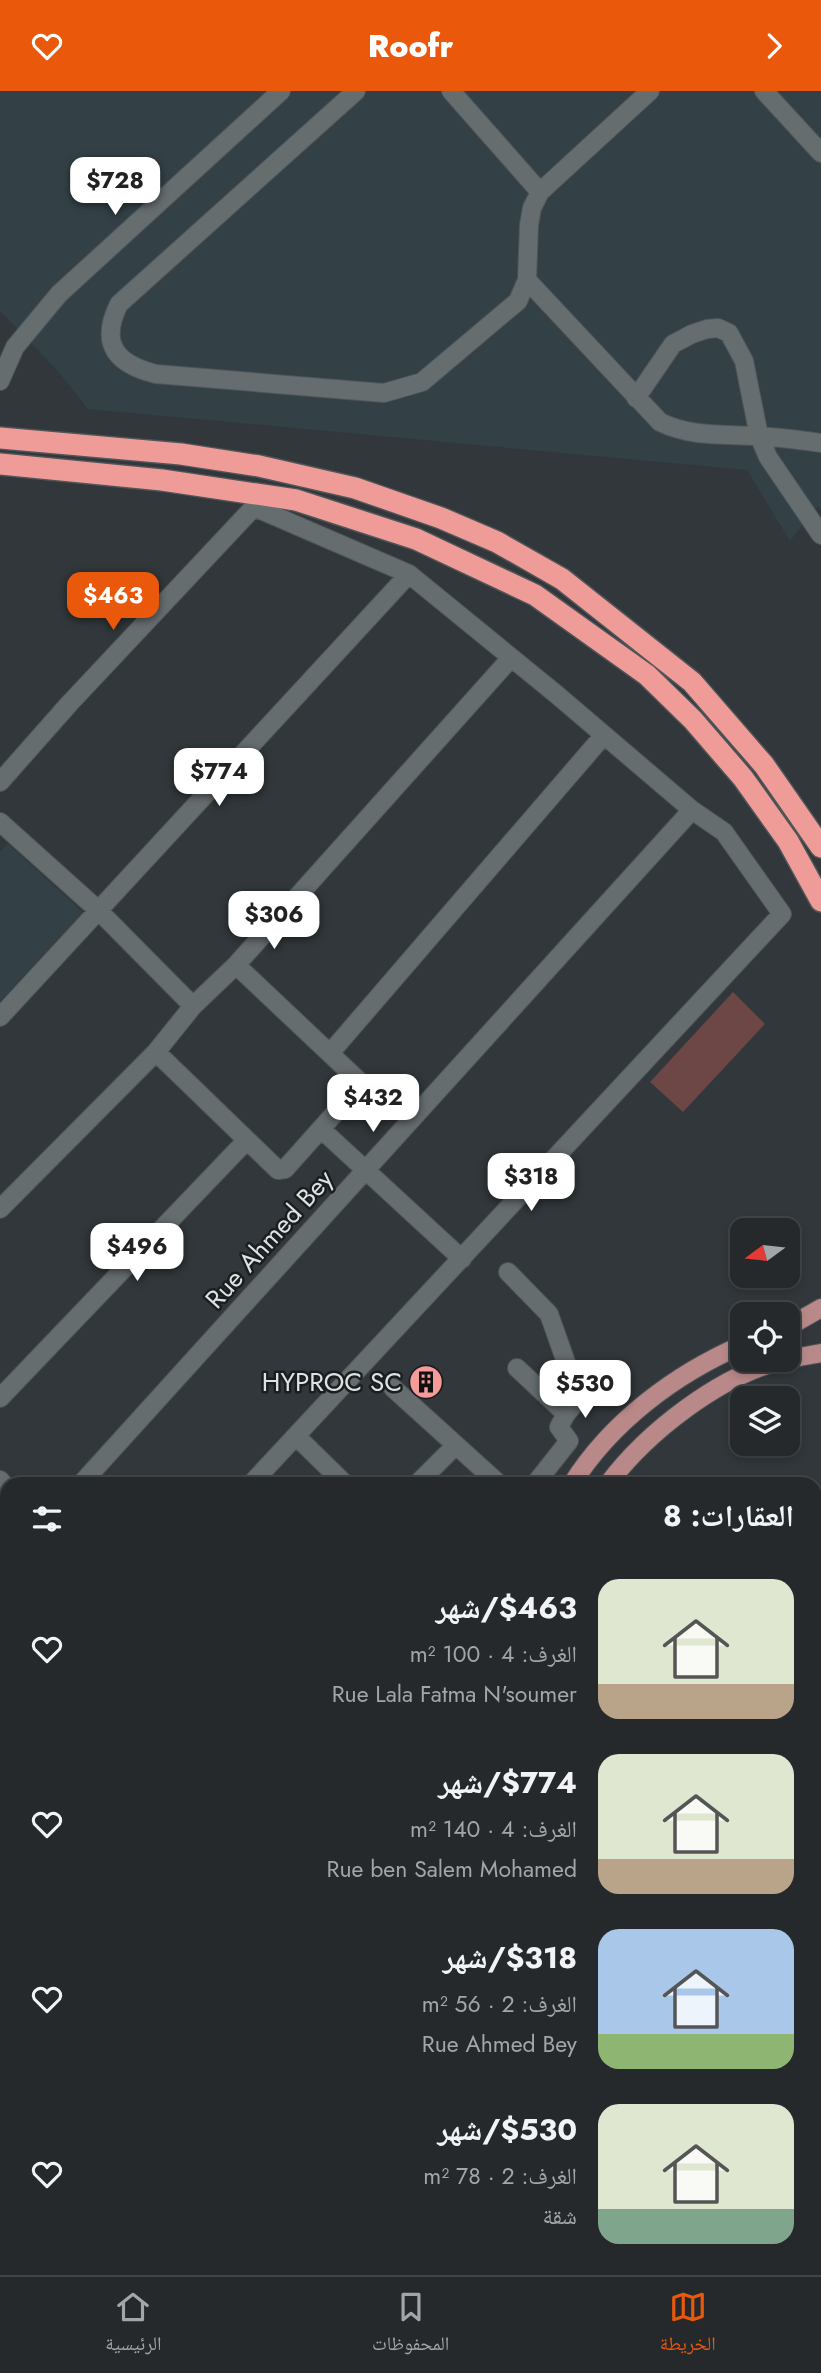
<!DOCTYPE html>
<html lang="ar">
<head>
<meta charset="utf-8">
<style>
	:root { --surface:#25292c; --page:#2d3134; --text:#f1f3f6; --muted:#a3a6a9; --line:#424548; --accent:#ea580c }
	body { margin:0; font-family:Jost,"Noto Naskh Arabic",sans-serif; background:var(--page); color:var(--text); direction:rtl; height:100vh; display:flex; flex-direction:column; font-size:26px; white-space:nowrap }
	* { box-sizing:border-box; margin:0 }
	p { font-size:23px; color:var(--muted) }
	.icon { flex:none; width:38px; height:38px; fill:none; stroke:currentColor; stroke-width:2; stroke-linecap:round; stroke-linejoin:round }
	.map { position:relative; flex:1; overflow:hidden; direction:ltr }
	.panel { position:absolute; left:0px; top:1386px; width:822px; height:798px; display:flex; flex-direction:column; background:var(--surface); border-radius:21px 21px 0 0; box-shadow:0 4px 10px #0003,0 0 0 2px var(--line); direction:rtl }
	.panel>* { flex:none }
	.needle { width:46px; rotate:255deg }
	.tools { position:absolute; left:730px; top:1127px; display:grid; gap:14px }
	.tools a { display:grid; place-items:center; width:70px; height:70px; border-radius:14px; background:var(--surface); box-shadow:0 4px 10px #0003,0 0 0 2px var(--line); font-size:35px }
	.price { position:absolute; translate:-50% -60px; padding:0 16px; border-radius:14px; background:#fff; color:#222; font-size:23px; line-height:46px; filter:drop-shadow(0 2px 4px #0008) }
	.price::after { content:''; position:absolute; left:50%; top:42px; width:21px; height:16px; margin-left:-10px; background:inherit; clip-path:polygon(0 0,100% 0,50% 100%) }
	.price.on { background:var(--accent); color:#fff }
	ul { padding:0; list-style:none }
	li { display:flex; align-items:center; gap:21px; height:175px; padding:0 28px }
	li span { display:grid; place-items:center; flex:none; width:196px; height:140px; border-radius:21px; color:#555 }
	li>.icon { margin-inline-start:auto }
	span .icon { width:84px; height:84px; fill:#fffc; stroke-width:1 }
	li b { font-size:30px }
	h2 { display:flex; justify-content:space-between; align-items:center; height:84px; padding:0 28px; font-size:30px }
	header { display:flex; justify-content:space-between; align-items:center; height:91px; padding:0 28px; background:var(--accent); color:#fff; font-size:32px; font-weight:800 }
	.dock { display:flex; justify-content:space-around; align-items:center; height:98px; border-top:2px solid var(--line); background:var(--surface); font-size:19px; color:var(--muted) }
	.dock a { display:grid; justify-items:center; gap:4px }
	.dock .on { color:var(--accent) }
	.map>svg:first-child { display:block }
	.built { fill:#334146 }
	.green { fill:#6c4746 }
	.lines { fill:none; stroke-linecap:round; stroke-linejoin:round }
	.minor-casing { stroke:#505658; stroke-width:20 }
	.major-casing { stroke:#505658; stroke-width:20 }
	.highway-casing { stroke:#505658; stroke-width:24 }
	.minor { stroke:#656d6f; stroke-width:18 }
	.major { stroke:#b88988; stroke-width:18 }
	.highway { stroke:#ef9c99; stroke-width:21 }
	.rail { stroke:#a7acae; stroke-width:5; stroke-dasharray:9 9; stroke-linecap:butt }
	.labels { text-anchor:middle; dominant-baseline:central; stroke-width:5; stroke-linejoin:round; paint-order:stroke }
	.street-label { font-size:26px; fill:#dee2e4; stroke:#1b1e1f }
	.poi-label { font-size:26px; fill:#dee2e4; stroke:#1b1e1f; text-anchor:end }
</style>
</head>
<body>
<header><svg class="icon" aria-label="forward" viewBox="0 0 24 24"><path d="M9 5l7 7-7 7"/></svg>Roofr<svg class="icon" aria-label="heart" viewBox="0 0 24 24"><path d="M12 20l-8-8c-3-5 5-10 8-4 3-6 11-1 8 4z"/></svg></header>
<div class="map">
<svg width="821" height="2184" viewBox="0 0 821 2184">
	<rect width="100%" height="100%" fill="#31373a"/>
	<path class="built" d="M0,0H821V418L818,415L790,450L747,379L88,318L57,279L0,220Z
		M8,753L83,821L0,910V761Z
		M0,1641L7,1644V1843L0,1835Z"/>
	<path class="green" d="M733,901L765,933L683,1021L650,991Z"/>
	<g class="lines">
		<g class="minor-casing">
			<path id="minor" d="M356,0L119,213C99,253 116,273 156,283L384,302L422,291L518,210L527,189L529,134L532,117L540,101L650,0
				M451,0L540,101
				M764,0L821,62
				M527,189L660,331C690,346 722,343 756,345C778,346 799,349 821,352
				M0,290L15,256L59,203L281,0
				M636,307L673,253L692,243L707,238L718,237L729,242L744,270L759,345L768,366L821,444
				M0,691L69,613L254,416L409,483L556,603L692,719L724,741L782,823L251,1393
				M0,731L98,819L193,915
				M0,926L409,483
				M156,961L278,1079L285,1078L360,994L359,990L236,874
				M331,961L604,644
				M321,1038L462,1168
				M0,1118L156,961L193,915L236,874L511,567
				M508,1181L549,1223L579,1308L566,1323
				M517,1277L566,1323L559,1336L569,1350L535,1393
				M393,1297L499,1393
				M0,1307L246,1050
				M296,1345L345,1393
				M0,1389L7,1397
				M81,1393L692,719
				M417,1393L456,1354
				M816,1537L821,1534
				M186,2177L194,2184
				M354,2184L358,2177"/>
		</g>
		<g class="major-casing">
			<path id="major" d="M788,1236L821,1217
				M788,1268L821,1262
				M572,1393C611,1331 675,1283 742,1254
				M608,1393C647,1341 720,1284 784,1269
				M0,1967L7,1961
				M0,1996L7,1991"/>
		</g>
		<g class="highway-casing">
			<path id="highway" d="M0,347L181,363L259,375L355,397L441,427L497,451L562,488L692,591L764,674L821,756
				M0,373L162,389L296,409L416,448L535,504L647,584L693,629L743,687L788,750L821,810
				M816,1643L821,1623
				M816,1769L821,1748
				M763,2177L765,2184
				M793,2177L794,2184"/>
		</g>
		<use href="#minor" class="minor"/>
		<use href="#major" class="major"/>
		<use href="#highway" class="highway"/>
		<path class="rail" d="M652,2177L653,2184"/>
	</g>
	<defs>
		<g id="building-disc" transform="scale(1.75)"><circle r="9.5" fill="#f59b99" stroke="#1b1e1f"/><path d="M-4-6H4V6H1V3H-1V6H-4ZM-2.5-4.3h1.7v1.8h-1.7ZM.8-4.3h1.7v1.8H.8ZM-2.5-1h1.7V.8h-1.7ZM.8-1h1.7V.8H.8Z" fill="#111"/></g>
	</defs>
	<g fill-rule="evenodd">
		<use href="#building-disc" x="426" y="1291"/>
	</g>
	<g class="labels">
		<g class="street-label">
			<text transform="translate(269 1148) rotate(-48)">Rue Ahmed Bey</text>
		</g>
		<g class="poi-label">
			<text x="402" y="1291">HYPROC SC</text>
		</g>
	</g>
</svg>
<div class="tools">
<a><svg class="needle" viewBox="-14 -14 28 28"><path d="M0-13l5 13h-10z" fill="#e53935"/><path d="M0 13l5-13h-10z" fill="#a3a6a9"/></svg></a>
<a><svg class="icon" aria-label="locate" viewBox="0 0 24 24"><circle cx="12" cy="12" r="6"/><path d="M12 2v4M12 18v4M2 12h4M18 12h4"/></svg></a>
<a><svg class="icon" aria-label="layers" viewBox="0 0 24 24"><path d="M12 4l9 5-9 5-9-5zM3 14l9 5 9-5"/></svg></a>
</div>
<b class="price" style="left:115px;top:126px">$728</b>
<b class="price on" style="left:113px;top:541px">$463</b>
<b class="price" style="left:219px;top:717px">$774</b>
<b class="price" style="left:274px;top:860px">$306</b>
<b class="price" style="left:373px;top:1043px">$432</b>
<b class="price" style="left:531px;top:1122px">$318</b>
<b class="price" style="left:137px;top:1192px">$496</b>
<b class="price" style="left:585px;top:1329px">$530</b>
<section class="panel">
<h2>العقارات: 8<svg class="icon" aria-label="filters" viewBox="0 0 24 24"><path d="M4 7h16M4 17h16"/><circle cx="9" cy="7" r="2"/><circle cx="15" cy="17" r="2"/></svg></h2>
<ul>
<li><span style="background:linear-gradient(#dfe7d0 75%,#b9a48a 0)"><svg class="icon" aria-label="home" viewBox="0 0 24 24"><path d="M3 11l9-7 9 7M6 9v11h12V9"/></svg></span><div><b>$463/شهر</b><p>الغرف: 4 · 100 m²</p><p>Rue Lala Fatma N'soumer</p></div><svg class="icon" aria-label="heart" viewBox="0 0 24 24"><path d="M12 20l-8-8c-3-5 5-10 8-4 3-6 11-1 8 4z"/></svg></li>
<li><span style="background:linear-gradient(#dfe7d0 75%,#b9a48a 0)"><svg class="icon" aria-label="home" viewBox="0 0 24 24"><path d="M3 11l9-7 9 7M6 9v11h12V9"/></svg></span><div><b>$774/شهر</b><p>الغرف: 4 · 140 m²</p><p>Rue ben Salem Mohamed</p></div><svg class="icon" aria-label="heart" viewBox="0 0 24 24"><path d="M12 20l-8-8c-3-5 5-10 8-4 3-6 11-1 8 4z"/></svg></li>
<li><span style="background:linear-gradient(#a9c7e8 75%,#8fb573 0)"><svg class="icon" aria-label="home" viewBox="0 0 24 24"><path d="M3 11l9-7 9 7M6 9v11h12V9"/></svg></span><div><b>$318/شهر</b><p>الغرف: 2 · 56 m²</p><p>Rue Ahmed Bey</p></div><svg class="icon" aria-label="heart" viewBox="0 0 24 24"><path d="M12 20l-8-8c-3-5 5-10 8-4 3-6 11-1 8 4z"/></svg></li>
<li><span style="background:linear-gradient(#dfe7d0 75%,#7fa58c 0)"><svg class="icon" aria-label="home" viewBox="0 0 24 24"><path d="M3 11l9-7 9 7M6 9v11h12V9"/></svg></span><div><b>$530/شهر</b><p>الغرف: 2 · 78 m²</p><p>شقة</p></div><svg class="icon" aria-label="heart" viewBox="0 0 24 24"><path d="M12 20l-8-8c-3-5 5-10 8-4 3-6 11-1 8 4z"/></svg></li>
</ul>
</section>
</div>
<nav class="dock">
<a class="on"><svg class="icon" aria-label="map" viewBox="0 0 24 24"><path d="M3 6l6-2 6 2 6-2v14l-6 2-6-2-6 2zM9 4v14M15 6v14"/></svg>الخريطة</a>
<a><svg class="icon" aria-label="saved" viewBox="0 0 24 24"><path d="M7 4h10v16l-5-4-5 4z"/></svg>المحفوظات</a>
<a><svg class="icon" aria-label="home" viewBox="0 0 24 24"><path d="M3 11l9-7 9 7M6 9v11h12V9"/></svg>الرئيسية</a>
</nav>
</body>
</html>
